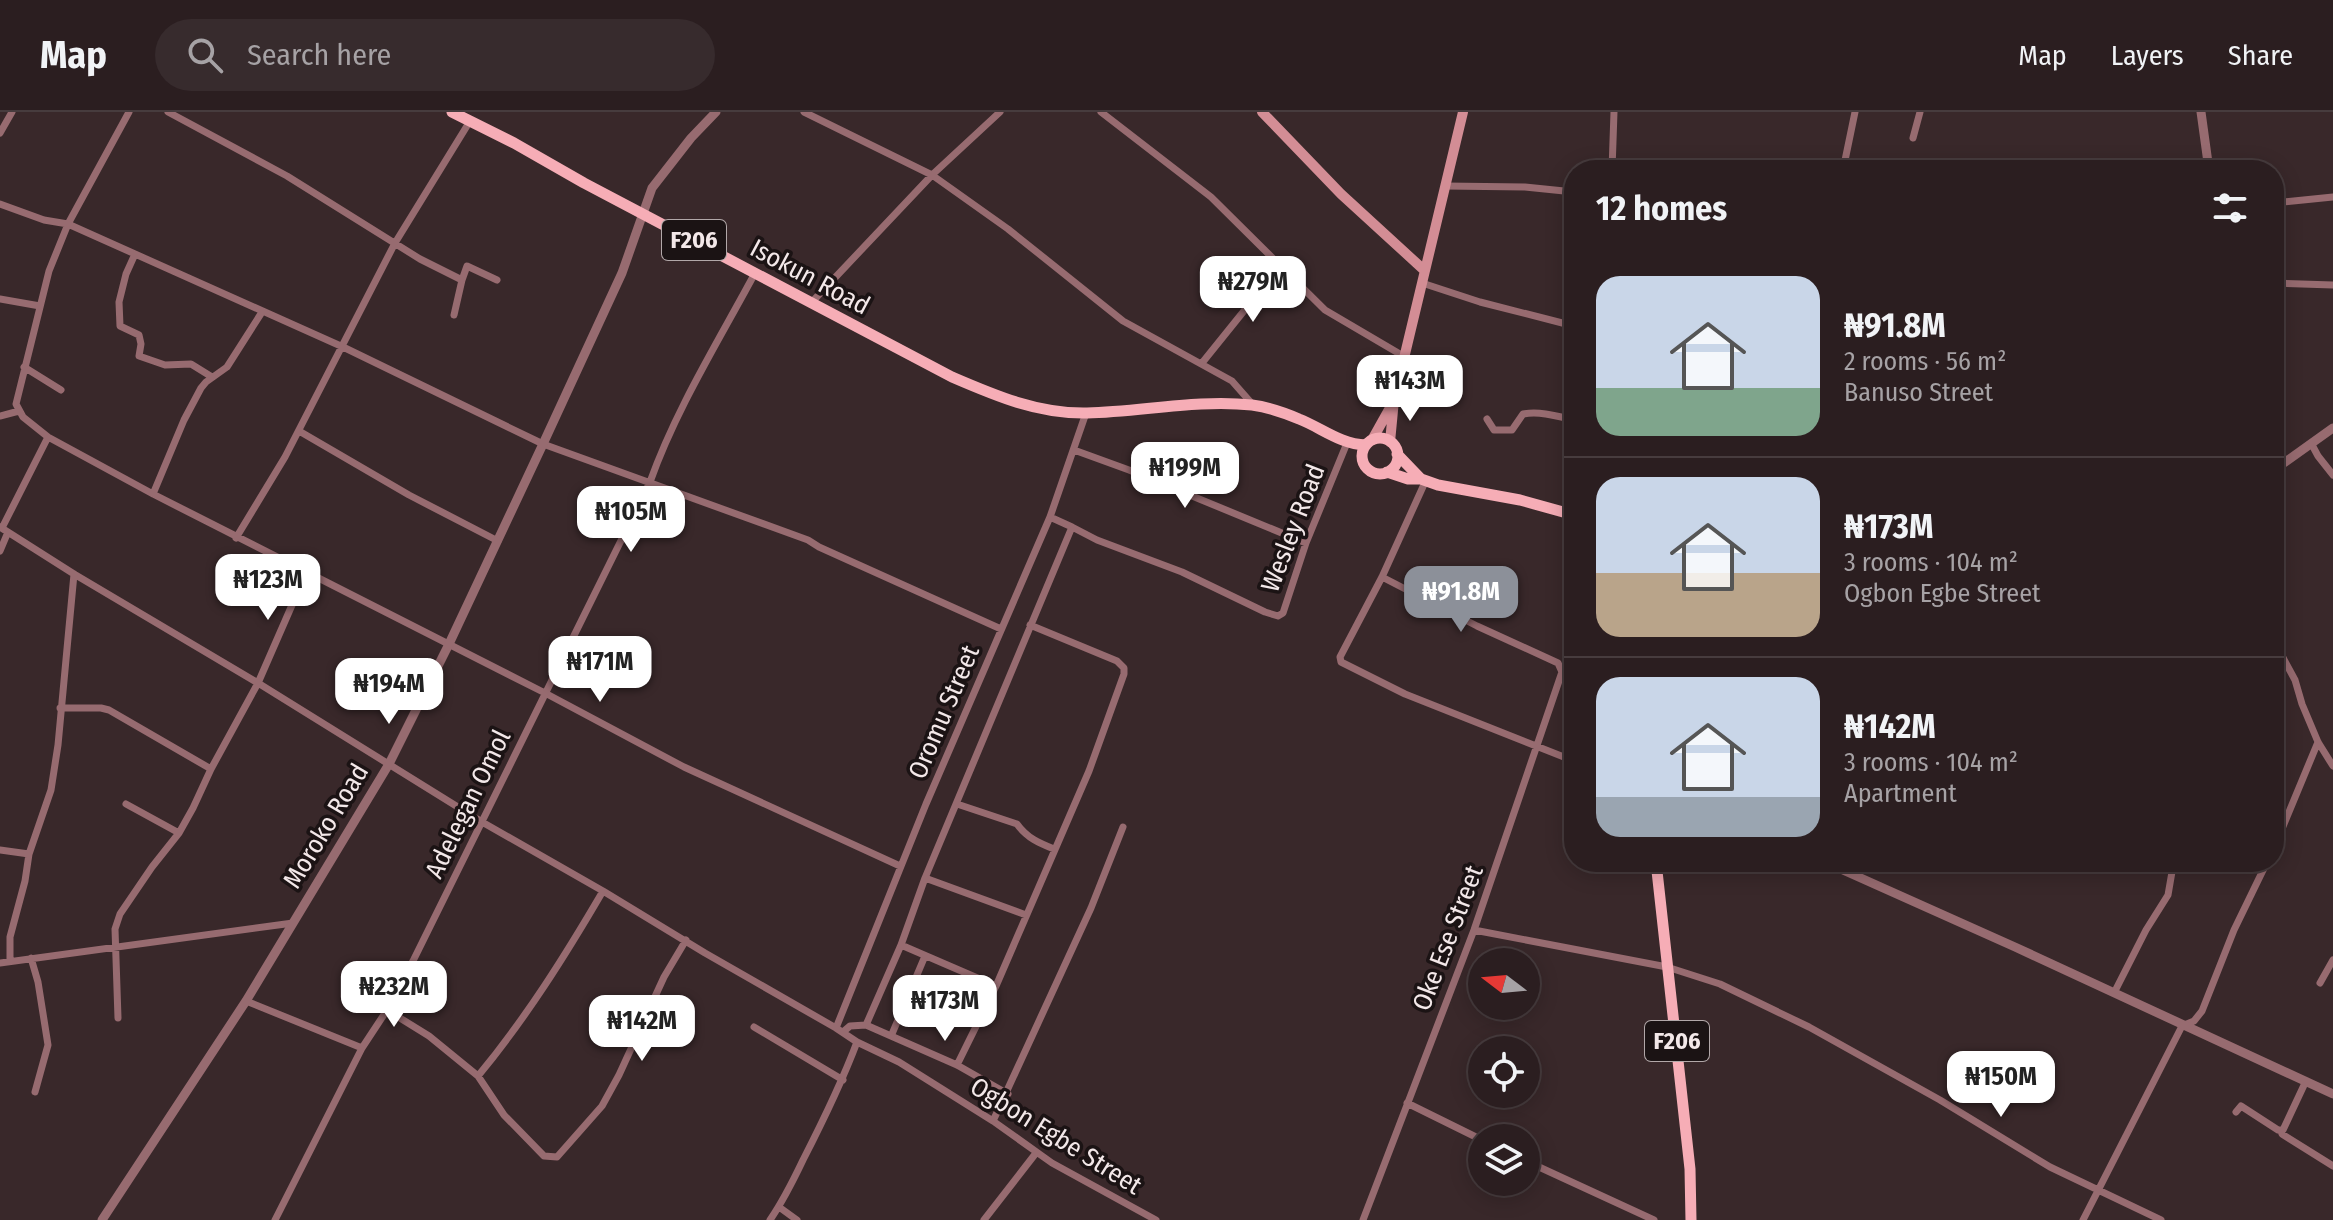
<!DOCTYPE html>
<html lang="en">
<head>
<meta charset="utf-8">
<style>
	:root { --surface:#2b1e20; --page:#372b2d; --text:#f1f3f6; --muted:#a6a2a5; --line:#473c3e; --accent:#8c9099 }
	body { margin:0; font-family:"Fira Sans Condensed",sans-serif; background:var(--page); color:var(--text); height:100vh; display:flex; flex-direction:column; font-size:30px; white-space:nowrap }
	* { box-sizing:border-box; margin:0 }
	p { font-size:26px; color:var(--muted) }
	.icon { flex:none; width:44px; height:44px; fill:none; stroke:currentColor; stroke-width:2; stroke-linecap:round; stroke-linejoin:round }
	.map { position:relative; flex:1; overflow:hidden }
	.drawer { position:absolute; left:1564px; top:48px; width:720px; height:712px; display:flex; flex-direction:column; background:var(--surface); border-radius:32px; box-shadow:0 4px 20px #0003,0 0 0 2px var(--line) }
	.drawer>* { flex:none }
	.needle { width:52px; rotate:286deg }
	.buttons { position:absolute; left:1468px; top:836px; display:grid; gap:16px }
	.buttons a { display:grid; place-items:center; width:72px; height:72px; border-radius:50%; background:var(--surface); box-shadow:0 4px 20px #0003,0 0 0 2px var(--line); font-size:40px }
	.price { position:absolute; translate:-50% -68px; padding:0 18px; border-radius:16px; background:#fff; color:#222; font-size:26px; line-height:52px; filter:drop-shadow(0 2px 4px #0008) }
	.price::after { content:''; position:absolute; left:50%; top:48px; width:24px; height:18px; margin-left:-12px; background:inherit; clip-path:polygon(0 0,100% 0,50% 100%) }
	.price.current { background:var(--accent); color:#fff }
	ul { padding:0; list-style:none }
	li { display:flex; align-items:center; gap:24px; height:200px; padding:0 32px }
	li+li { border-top:2px solid var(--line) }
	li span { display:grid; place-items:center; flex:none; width:224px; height:160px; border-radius:24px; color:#555 }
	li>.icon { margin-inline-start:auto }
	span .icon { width:96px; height:96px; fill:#fffc; stroke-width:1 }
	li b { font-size:34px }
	h2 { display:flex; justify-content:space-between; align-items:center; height:96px; padding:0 32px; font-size:34px }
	header { display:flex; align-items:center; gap:48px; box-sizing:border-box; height:112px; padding:0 40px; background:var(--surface); border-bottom:2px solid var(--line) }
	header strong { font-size:38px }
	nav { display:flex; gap:44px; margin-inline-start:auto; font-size:28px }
	.search { width:560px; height:72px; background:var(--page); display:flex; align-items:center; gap:20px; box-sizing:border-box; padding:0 28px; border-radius:44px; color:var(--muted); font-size:30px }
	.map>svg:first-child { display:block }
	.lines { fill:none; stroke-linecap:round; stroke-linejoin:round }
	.minor { stroke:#976b70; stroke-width:7 }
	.tertiary { stroke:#976b70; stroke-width:9 }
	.secondary { stroke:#d38d95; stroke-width:10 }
	.primary { stroke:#f6adb6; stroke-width:11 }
	.labels { text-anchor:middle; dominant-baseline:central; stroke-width:7; stroke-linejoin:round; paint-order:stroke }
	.shield { fill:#1b1314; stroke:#b2a8a9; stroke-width:2 }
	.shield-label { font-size:24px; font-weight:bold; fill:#f3e8e9 }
	.street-label { font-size:26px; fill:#f3e8e9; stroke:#1b1314 }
</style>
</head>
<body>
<header>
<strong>Map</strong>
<div class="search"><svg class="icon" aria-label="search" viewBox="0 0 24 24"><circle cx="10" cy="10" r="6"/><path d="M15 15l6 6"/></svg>Search here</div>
<nav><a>Map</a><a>Layers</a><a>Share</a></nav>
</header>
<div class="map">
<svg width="2333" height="1108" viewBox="0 0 2333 1108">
	<rect width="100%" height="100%" fill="#39282a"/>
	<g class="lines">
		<path class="minor" d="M129,0L68,112L49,159L16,292L23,305L48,325L153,382L545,581L684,655L900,754
			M168,0L287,64L420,147L462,168L454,203
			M804,0L932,63L1008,117L1123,209L1232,269L1254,294
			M1101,0L1211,85L1325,198L1405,245
			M0,21L12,0
			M1913,26L1920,0
			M1612,58L1614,0
			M1843,58L1855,0
			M1445,74L1525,75L1574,80
			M2274,91L2333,85
			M0,92L44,108L68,112L343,235L543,332L808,428L819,435L1001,517
			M135,142L126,162L119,190L120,214L139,223L141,232L139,244L165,253L191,252L212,265
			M462,168L467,154L497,168
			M1422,171L1480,190L1574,214
			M2274,171L2333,173
			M0,187L40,194
			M812,190L932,63L1000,0
			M1202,251L1281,153
			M24,255L61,278
			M0,304L19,299
			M1487,307L1494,318H1512L1523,302C1540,299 1557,304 1574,308
			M299,319L409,383L498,429
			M2311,331L2318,344L2333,363
			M1074,338L1129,358L1306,431
			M1426,368L1382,465L1340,545L1341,550L1405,582L1574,649
			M153,382L184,308L201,276L206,270L227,255L262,200
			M1050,405L1072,415L1097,428L1182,460L1265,500L1278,504L1283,501L1306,431L1347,331
			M0,415L74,462L258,571L482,710L603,779L705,841L836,916L857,930L899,950L993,1009L1052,1051L1156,1108
			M2,416L48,325
			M236,426L285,345L395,131L470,9
			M0,439L8,420
			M2274,529L2295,568L2302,592L2318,630L2333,654
			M60,596H101L109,598L211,657
			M126,692L179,721
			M957,692L1017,712C1027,726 1039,731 1054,737
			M2274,736L2318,630
			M0,738L29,742
			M925,766L1026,803
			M1474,818L1667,855L1720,872L1809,915L1940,988L2050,1055L2161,1108
			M901,833L996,874
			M31,846L38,870L48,933L35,980
			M10,849V825L25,769L29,742L51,678L58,633L74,462
			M0,851L293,811
			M2320,871L2333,848
			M2114,881L2146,818L2168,783L2173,754
			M246,889L362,936
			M387,898L429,924L478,964L504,1003L544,1044L557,1045L602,994L619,963L664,865L686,828
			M118,906L115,817L120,802L152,755L179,721L193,696L211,657L258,571L306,461
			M866,913L901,833L925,766L1072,415
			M754,915L843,968
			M836,916L926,692L1050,405L1086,301
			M843,920L850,914L866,913L957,953L1008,982
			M892,922L925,844
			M957,953L996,874L1089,659L1124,562V556L1117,549L1030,513
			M478,964C526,906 565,844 603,779
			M1407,991L1482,1028
			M2236,1000L2241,994L2278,1018H2283L2305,971
			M993,1009L1091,796L1123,715
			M2281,1019L2282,1022L2333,1054
			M1526,1049L1654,1108
			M779,1095L797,1108
			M275,1108L362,936L387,898L413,849L650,370C676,297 718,230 755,161
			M770,1108C783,1089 793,1069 803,1048C823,1009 842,970 857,930
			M984,1108L1036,1041
			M1363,1108L1474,818L1562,560L1558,551L1477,514L1382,465
			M2083,1108L2182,914L2194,909L2202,899L2234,818L2267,750"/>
		<path class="tertiary" d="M2201,0L2209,58
			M2274,358L2333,316
			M1825,750L2015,835L2333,982
			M102,1108L246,889L389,652L449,532L543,332L622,161L652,76L691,26L716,0"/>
		<path class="secondary" d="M1262,0L1341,82L1424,158
			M1372,328L1391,294
			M1390,330L1394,288L1463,0"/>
		<path class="primary" d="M452,0L514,31L584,71L952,265C996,284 1038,302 1087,301C1141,300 1197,287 1252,293C1267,295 1285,301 1299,307C1322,316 1340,332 1366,333
			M1362 344a18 18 0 1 1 36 0a18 18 0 1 1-36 0Z
			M1397,342L1421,367
			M1387,360L1408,367H1421L1438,373L1520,388L1574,403
			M1656,750L1690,1057L1691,1108"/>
	</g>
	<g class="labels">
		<g class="shield">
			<rect x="662" y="108" width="64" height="40" rx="6"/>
			<rect x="1645" y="909" width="64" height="40" rx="6"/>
		</g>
		<g class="shield-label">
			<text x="694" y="128">F206</text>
			<text x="1677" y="929">F206</text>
		</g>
		<g class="street-label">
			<text transform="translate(810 165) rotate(28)">Isokun Road</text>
			<text transform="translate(1293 416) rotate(-69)">Wesley Road</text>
			<text transform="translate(944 600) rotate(-67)">Oromu Street</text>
			<text transform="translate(468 692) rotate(-64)">Adelegan Omol</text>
			<text transform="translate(326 714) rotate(-59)">Moroko Road</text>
			<text transform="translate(1448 826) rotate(-69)">Oke Ese Street</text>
			<text transform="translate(1056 1024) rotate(32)">Ogbon Egbe Street</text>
		</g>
	</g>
</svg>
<div class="buttons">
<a><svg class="needle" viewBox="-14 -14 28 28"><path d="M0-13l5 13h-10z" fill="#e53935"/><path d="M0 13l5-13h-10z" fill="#a6a2a5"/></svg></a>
<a><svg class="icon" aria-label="locate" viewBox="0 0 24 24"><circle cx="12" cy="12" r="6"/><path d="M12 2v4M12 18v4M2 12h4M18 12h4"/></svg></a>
<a><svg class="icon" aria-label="layers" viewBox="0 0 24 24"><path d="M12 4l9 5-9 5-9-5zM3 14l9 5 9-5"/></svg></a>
</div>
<b class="price" style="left:1253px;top:212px">₦279M</b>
<b class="price" style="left:1410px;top:311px">₦143M</b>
<b class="price" style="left:1185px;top:398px">₦199M</b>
<b class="price" style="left:631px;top:442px">₦105M</b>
<b class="price" style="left:268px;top:510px">₦123M</b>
<b class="price current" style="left:1461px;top:522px">₦91.8M</b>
<b class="price" style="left:600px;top:592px">₦171M</b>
<b class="price" style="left:389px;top:614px">₦194M</b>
<b class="price" style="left:394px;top:917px">₦232M</b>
<b class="price" style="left:945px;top:931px">₦173M</b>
<b class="price" style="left:642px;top:951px">₦142M</b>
<b class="price" style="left:2001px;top:1007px">₦150M</b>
<section class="drawer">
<h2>12 homes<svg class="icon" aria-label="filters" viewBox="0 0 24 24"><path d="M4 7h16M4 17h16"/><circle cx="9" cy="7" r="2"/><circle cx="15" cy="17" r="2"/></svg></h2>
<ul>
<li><span style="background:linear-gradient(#c9d6e8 70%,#7fa58c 0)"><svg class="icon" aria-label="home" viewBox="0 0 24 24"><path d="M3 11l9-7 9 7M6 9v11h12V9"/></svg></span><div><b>₦91.8M</b><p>2 rooms · 56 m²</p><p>Banuso Street</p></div></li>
<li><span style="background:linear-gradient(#c9d6e8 60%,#b9a48a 0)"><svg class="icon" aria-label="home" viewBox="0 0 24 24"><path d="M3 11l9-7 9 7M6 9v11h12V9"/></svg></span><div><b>₦173M</b><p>3 rooms · 104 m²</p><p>Ogbon Egbe Street</p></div></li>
<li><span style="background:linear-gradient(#c9d6e8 75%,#9aa5b1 0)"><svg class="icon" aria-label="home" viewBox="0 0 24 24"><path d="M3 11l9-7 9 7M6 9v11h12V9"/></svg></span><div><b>₦142M</b><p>3 rooms · 104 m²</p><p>Apartment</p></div></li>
</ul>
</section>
</div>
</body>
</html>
